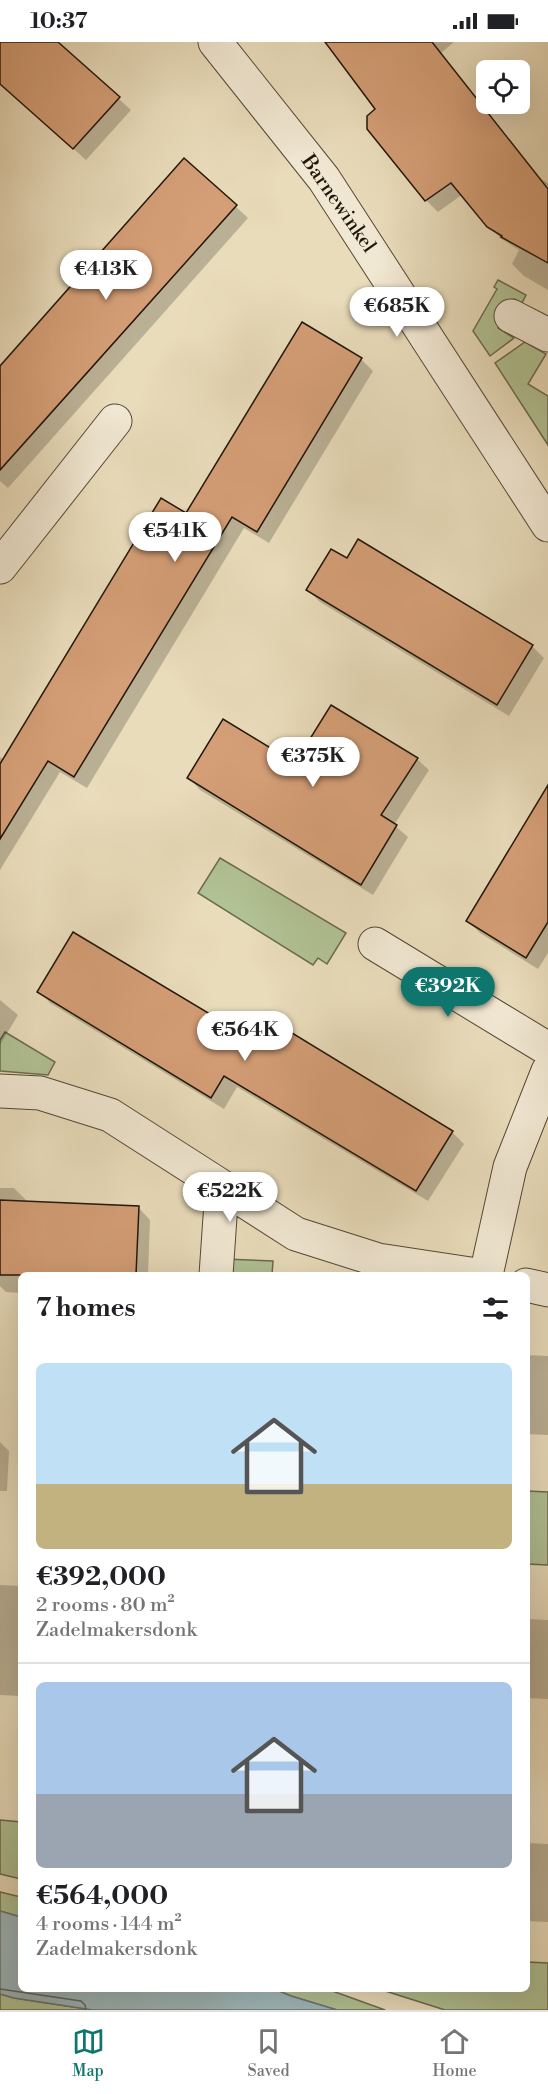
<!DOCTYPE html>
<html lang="en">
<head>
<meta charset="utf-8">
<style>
	:root { --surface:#fff; --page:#f6f6f6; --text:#202124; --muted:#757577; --line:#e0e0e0; --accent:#0f766e }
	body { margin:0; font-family:"Libre Bodoni",serif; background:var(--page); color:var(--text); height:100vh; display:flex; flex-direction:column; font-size:22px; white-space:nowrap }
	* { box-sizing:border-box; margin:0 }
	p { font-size:20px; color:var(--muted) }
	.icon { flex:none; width:33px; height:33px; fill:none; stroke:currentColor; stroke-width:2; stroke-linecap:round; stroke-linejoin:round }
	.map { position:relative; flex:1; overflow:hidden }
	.panel { position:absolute; left:18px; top:1230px; width:512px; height:720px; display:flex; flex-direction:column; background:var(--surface); border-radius:9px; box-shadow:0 6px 24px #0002 }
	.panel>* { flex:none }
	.fabs { position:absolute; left:476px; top:18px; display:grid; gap:12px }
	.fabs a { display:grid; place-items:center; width:54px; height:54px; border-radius:9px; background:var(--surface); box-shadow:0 6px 24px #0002; font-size:30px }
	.price { position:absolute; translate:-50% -51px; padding:0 14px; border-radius:21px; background:#fff; color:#222; font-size:20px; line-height:39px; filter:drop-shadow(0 2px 3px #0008) }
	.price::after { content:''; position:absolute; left:50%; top:36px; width:18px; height:14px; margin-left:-9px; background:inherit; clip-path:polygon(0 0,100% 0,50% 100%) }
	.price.selected { background:var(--accent); color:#fff }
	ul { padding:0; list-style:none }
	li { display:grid; align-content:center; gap:12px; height:318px; padding:0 18px }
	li+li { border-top:2px solid var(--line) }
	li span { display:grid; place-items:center; height:186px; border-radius:9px; color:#555 }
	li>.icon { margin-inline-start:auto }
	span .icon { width:108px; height:108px; fill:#fffc; stroke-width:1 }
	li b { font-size:26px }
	h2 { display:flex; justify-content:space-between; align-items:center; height:72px; padding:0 18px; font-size:26px }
	.status { display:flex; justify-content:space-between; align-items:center; height:42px; padding:0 30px; background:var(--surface); direction:ltr }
	.status svg { height:16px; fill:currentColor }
	.tabs { display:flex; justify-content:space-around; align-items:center; height:84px; border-top:2px solid var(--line); background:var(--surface); font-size:16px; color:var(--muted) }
	.tabs a { display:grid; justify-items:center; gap:3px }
	.tabs .selected { color:var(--accent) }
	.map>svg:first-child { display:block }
	.green { fill:#b1c294; stroke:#6a6c4f; stroke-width:1.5 }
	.water { fill:#9eb8bc; stroke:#6c7775; stroke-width:1.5 }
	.shadow { fill:#0003 }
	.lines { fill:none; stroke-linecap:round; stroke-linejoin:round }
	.shore { stroke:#606763; stroke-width:1.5 }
	.building { fill:#d49e76; stroke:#22160a; stroke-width:1.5 }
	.minor-casing { stroke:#544836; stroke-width:35 }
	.minor { stroke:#f1e8d3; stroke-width:33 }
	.labels { text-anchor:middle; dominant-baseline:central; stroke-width:5; stroke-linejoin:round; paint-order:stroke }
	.street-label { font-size:20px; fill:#22160a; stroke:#f1e8d3 }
</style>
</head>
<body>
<div class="status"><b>10:37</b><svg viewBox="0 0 49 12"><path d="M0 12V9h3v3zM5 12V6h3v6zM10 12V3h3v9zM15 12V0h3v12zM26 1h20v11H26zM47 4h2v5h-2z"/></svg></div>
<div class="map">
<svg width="548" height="1968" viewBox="0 0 548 1968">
	<rect width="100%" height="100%" fill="#e9dcbb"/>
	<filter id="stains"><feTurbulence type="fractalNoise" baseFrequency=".00333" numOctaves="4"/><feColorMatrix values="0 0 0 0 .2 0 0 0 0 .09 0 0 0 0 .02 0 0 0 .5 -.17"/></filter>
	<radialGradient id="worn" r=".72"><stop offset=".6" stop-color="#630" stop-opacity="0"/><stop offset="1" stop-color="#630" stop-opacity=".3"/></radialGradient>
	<path class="green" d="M498,238L526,253L522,261L514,257L498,286L514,296L490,314L473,289L497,247L494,245Z
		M525,300L546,312L528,342L548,354V403L495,321Z
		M220,816L346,891L327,922L318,916L313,923L198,851Z
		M5,990L55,1020L48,1033L0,1029V998Z
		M224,1217L273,1219L272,1233H223Z
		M527,1449L548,1450V1523L527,1522Z
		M0,1778L21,1780V1837L0,1832Z
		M0,1850L21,1855V1875L0,1869Z
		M527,1920L548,1921V1968H445L379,1947H526Z
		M274,1947H327L385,1968H337L291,1954Z
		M0,1952L14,1956L93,1968H0Z"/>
	<path class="water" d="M0,1869L21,1875V1947H274L291,1954L337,1968H93L14,1956L0,1952Z"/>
	<path class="shadow" d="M0,0H56L131,68L86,118L0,41Z
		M324,0H454L441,11L541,137L548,141V248L524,234L512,222L519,208L500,196L463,152L438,170L426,158L377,67Z
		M185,118L248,176L8,446L0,439V326Z
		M361,317L373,329L269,501L244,486L87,746L60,730L0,828V715L4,718L187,473Z
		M308,548L532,604L544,616L509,674L320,560Z
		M417,717L429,728L394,783L408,795L373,853L200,748L189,736L295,723Z
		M548,747V911L538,927L480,891L468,879Z
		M39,949L265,1007L452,1090L464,1102L428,1159L237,1045L224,1067L50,961Z
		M0,958L18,973L0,1003Z
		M0,1146H14L26,1158V1161L139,1166L150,1178L148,1233H21V1251L6,1250L0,1244Z
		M526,1313L548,1314V1393L526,1392Z
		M0,1400L9,1409L7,1449H0Z
		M0,1543L21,1544V1654L0,1653Z
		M526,1577L548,1578V1657L526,1656Z
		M526,1801L548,1802V1880L526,1879Z"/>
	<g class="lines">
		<path class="shore" d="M0,1947L81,1959L85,1963L86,1968"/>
	</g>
	<path class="building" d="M0,0H58L120,55L73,107L0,42Z
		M325,0H432L548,147V221L501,195L502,194L487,185L451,141L425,159L367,87V74L375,67Z
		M184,116L237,163L0,428V324Z
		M302,280L362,316L257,490L232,475L74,735L48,719L0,797V722L161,456L186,471Z
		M358,497L533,603L497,663L306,548L331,507L347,516Z
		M331,663L418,716L381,773L397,783L361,843L187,736L223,677L295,721Z
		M548,743V880L526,916L466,879Z
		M73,890L265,1005L279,983L453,1089L416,1149L224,1034L211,1056L37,950Z
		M0,1158L139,1164L136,1233H0Z"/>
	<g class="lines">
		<g class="minor-casing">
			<path id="minor" d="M215,0L324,137L548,483
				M511,274L548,293
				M0,525L115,379
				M375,902L548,1007
				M0,1049L40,1051L110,1073L296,1192L378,1218L477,1233
				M216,1233L222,1146
				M486,1233L510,1125L548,1029
				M526,1243L548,1248"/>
		</g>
		<use href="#minor" class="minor"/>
	</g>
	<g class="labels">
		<g class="street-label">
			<text transform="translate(338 162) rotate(55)">Barnewinkel</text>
		</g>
	</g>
	<rect width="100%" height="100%" filter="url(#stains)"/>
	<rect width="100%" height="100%" fill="url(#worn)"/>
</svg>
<div class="fabs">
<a><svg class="icon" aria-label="locate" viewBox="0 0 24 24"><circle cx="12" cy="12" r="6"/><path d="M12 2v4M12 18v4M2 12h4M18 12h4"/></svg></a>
</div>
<b class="price" style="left:106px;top:259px">€413K</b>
<b class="price" style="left:397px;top:296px">€685K</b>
<b class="price" style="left:175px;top:521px">€541K</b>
<b class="price" style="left:313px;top:746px">€375K</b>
<b class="price selected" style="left:448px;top:976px">€392K</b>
<b class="price" style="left:245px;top:1020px">€564K</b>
<b class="price" style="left:230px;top:1181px">€522K</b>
<section class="panel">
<h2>7 homes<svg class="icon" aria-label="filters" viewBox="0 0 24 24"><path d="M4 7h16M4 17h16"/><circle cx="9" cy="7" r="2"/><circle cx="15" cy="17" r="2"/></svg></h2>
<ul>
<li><span style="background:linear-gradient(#bfe0f5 65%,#c2b280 0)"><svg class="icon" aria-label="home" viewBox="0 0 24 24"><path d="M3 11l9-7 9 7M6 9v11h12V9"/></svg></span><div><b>€392,000</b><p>2 rooms · 80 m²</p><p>Zadelmakersdonk</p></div></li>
<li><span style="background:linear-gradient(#a9c7e8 60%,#9aa5b1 0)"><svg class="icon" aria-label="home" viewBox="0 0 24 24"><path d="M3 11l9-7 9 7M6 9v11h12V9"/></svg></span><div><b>€564,000</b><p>4 rooms · 144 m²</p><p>Zadelmakersdonk</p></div></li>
</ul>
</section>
</div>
<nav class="tabs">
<a class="selected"><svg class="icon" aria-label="map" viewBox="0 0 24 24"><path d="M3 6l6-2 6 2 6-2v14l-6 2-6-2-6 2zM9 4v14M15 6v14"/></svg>Map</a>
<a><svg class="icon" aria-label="saved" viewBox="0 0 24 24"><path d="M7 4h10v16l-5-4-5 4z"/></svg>Saved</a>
<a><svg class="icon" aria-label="home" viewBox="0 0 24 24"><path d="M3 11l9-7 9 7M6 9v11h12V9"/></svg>Home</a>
</nav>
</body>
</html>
